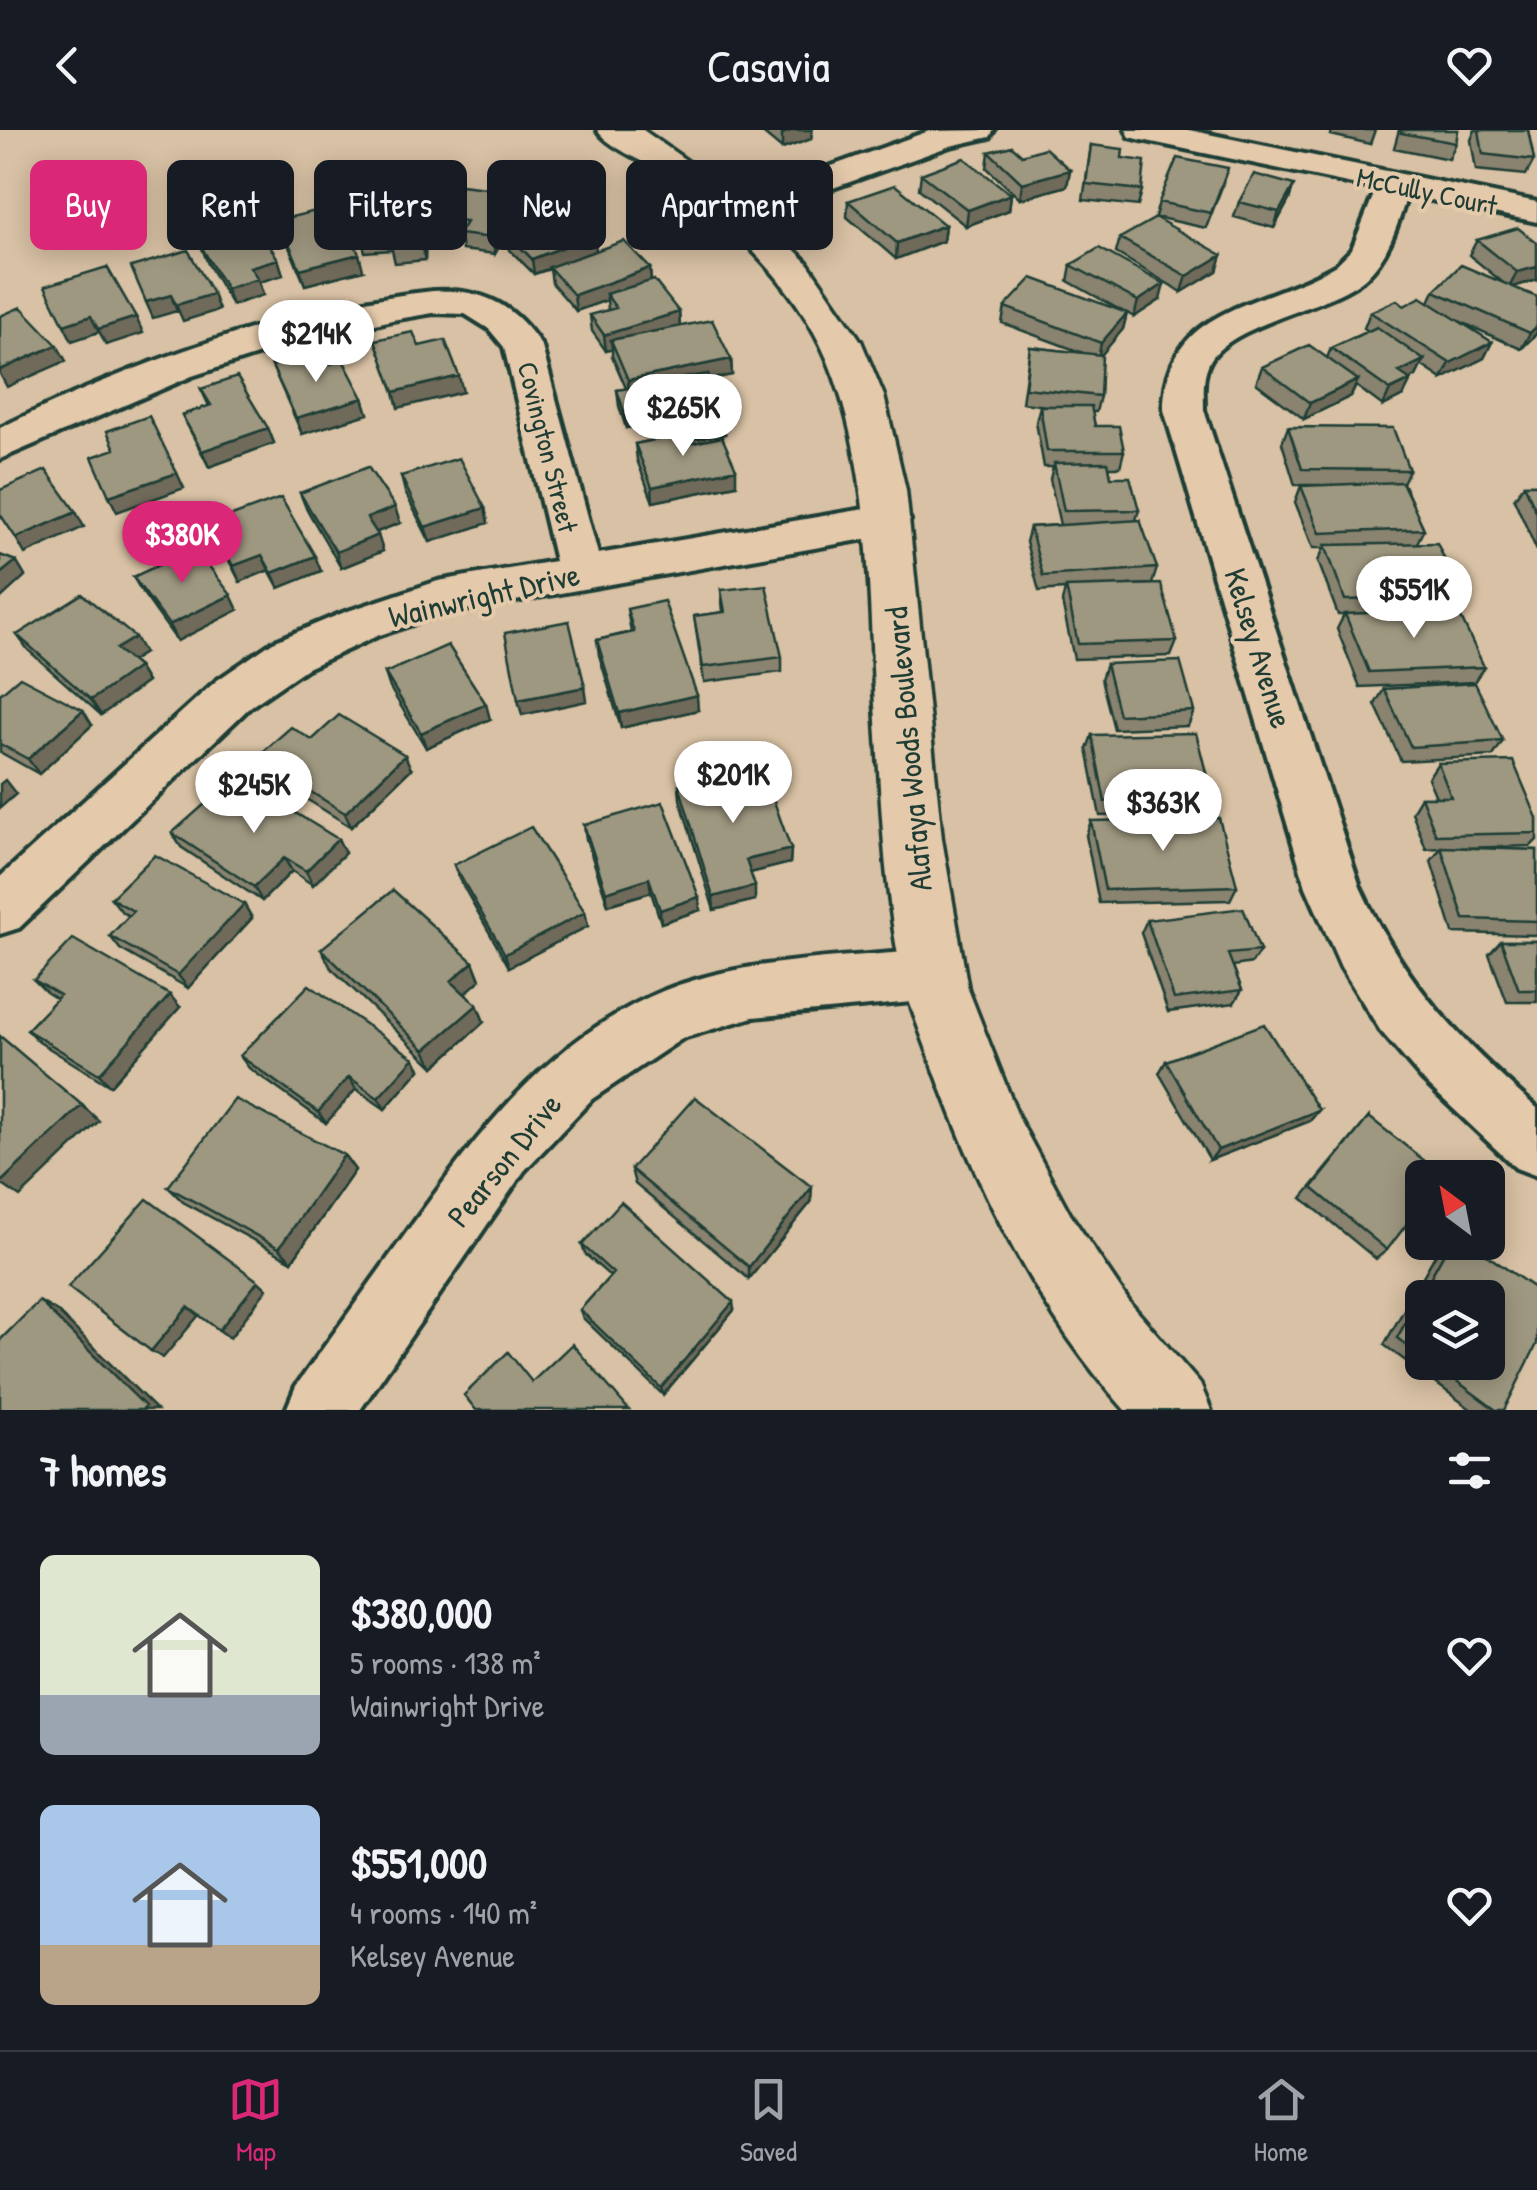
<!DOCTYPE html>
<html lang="en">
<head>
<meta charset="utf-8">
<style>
	:root { --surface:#171b24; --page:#242831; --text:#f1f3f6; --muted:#9ea1a6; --line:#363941; --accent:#db2777 }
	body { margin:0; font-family:"Patrick Hand",sans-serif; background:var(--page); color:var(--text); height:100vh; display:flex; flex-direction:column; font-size:38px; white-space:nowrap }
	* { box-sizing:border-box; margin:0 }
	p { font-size:32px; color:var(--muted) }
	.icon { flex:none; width:55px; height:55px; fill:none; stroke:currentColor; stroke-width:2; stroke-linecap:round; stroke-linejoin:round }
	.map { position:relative; height:1280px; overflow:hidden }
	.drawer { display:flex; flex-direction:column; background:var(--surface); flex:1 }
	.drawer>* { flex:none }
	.guide { position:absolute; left:30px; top:30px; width:1000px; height:90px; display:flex; gap:20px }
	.needle { width:65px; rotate:328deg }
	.buttons { position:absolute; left:1405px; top:1030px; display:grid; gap:20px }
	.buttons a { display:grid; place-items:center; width:100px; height:100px; border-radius:15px; background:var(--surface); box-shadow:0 5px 25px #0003; font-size:50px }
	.price { position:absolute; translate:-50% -85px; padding:0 22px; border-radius:35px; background:#fff; color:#222; font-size:32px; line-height:65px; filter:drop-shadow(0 2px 5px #0008) }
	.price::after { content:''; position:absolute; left:50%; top:60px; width:30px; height:22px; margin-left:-15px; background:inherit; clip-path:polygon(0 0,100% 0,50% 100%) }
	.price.selected { background:var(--accent); color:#fff }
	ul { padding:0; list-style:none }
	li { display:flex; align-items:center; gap:30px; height:250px; padding:0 40px }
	li span { display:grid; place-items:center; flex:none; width:280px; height:200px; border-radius:15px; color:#555 }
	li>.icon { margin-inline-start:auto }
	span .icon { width:120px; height:120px; fill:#fffc; stroke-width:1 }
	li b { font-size:42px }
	h2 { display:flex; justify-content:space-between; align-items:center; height:120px; padding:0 40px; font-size:42px }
	.chip { padding:0 35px; border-radius:15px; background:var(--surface); box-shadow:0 5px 25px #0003; font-size:35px; line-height:90px }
	.chip.selected { background:var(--accent); color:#fff }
	header { display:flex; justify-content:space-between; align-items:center; height:130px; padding:0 40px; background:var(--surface); font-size:45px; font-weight:600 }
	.dock { display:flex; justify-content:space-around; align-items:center; height:140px; border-top:2px solid var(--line); background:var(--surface); font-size:28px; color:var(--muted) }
	.dock a { display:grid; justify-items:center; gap:5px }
	.dock .selected { color:var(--accent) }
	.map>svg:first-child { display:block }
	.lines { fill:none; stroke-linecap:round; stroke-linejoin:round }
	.minor-casing { stroke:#1f3d34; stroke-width:8 }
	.tertiary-casing { stroke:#1f3d34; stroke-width:7 }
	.minor { fill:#e4c9ab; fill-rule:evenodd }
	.tertiary { fill:#e4c9ab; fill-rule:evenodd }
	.wall { fill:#89836f; stroke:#1f3d34; stroke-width:2.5; fill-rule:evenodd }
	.shaded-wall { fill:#6f6a5a; stroke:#1f3d34; stroke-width:2.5 }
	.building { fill:#9f9881; stroke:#1f3d34; stroke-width:2.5 }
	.labels { text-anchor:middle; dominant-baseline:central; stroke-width:8; stroke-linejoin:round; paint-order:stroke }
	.far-street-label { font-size:28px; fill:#1f3d34; stroke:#e4c9ab }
	.street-label { font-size:32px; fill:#1f3d34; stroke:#e4c9ab }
</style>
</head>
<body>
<header><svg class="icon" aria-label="back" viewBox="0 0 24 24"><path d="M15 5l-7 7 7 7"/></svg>Casavia<svg class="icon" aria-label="heart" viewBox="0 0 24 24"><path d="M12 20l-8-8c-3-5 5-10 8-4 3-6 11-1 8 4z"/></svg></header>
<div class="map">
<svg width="1537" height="1280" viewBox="0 0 1537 1280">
	<rect width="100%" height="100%" fill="#d8c1a4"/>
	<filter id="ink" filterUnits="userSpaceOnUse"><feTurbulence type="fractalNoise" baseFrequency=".01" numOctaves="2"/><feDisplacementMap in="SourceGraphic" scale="20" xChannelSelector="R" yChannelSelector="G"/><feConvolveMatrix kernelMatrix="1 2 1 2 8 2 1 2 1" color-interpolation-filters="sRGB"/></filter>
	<g filter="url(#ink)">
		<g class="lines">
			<g class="minor-casing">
				<path id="minor" d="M994,0L990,7L950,16L747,89L735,92L723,89L718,82L723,75L929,1Z
					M1126,0H1189L1537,72V92L1407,65C1397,96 1389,126 1365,148C1329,179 1227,194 1209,233C1202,247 1204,265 1204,280L1360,757C1403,851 1459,911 1537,978V1046L1516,1038L1422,949L1380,900L1341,837L1306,757L1164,280C1165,174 1262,179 1336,135L1352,119L1376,59L1142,10L1130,7Z
					M433,161C483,158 515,175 542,217L598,424L888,375L903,379L910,390L903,401L888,405L442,484L377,506L307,538L250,577L19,798L0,804V747L216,551L273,512L345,482L438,451L555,431L504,217L489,199L465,184L433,183L392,190L285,216L192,246L0,329V298C128,235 290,176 433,161Z
					M933,820L953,827L961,845L953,863L933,870L753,887L683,908L592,969L524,1041L360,1280H286L296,1256C333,1205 370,1153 407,1102C476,1007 540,919 649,867C733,828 842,828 933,820Z"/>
			</g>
			<g class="tertiary-casing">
				<path id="tertiary" d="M597,0H643L744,71L806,131L861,211L884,266L906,360L942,709L968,859L1019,989L1070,1084L1130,1173L1200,1254L1211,1280H1125C1036,1180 976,1056 931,931C921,903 909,875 902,845C883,757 881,664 875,575C868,462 872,338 828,231C794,150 729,93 659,42C641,29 609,18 597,0Z"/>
			</g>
			<use href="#minor" class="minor"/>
			<use href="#tertiary" class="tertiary"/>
		</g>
		<path class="wall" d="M759,0H812L811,9L782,19Z
			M1332,0H1375L1370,14L1331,5Z
			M1399,0H1458L1456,13L1449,29L1394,18Z
			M1475,0H1528L1534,30L1526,45L1476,40L1471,10Z
			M1091,15L1122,28L1142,60L1138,76L1083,70Z
			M989,22L1022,25L1070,40L1067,56L1020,69L987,38Z
			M921,44L1011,64L1009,80L966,96L919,59Z
			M1223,54L1206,98L1155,87L1159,72Z
			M1289,70L1274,98L1234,87L1239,72Z
			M423,71L426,86L425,130L395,133L392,120L365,122L361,106Z
			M848,71L945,95L943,111L896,129L847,87Z
			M521,78L508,101L594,105L596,121L650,138L651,151L679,182L680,196L731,229L732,245L710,249L725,288V304L687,310L688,314L736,355L653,372L637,330L635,314L659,309L653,293L626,298L619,276L617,260L626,258L612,226V219L606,221L592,201L590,185L608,180L607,170L576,181L552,153L550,139L534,144L508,118L506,104L495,124L462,120L460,107L442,105L439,89Z
			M279,90L363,140L305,155L284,105Z
			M1120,108L1222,125L1217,141L1182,162L1116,123Z
			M1477,110L1537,113V150L1513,157L1537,167V203L1521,219L1459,191L1492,212L1484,228L1442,249L1421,235L1416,246L1409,249L1403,266L1383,276L1356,256L1351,266L1304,289L1256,253L1262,237L1327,228L1331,218L1368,201L1364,198L1370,182L1429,172L1434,161L1502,152L1469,125Z
			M202,118L278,129L283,145L259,152L263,165L232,175L208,134Z
			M1071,135L1160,170L1134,187L1127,183L1123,199L1101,225L1100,266L1096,282H1092L1095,296L1124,321L1120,337H1109L1111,347L1139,380L1136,390L1157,438L1152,454L1131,455L1177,511L1171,526L1074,529L1062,472L1065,459L1039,461L1026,412L1030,397L1060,395L1050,349L1053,337H1044L1036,292L1040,276H1047L1022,273L1030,217L1083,223L1002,193L1005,177L1122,181L1068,151Z
			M272,236L363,268L368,284L302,304Z
			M201,259L268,298L274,313L209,337L182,285L209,276Z
			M1288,297L1409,340L1403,353L1424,399L1417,413L1462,467L1455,479L1484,537L1474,552L1360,557L1337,499L1344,485H1338L1318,431L1324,418H1313L1295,372L1301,356L1321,355H1295L1282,313Z
			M401,346L485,378L488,393L430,412L405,362Z
			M1524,354H1537V421L1514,369Z
			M300,363L400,393L376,402L383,421L341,438L306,378Z
			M210,394L321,441L279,458L269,440L240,452Z
			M133,447L238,480L177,511L142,462Z
			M721,460L782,527V542L704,552L694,486L723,482Z
			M627,479L698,580L621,598L599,525L597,510L631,502Z
			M17,505L144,523L131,531L138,537L147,552L101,585L28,520Z
			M1106,534L1194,581L1188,596L1114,599L1101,549Z
			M385,543L490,589L426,618L390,558Z
			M1384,559L1503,611L1493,626L1401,631L1375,574Z
			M0,564L92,595L39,644L0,622Z
			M1092,605L1213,670L1206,684L1100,686L1087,619Z
			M312,610L411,639L351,697L263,642L256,628Z
			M1438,633L1537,688V710L1531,716L1461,718L1537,720V805L1453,803L1431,731L1441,718L1426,719L1412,682L1421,667H1436L1428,648Z
			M679,655L791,719L790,733L750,743L755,770L714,780L680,669Z
			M232,676L338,709L345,723L313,755L292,741L262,771L181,717L172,703Z
			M1091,691L1237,756L1230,770L1099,773L1086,705Z
			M584,695L700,780L661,793L651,762L608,775L586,709Z
			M454,735L585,782L588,796L509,837L459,749Z
			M111,768L244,774L252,788L188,858L120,819L110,806L129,786L122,782Z
			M1147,790L1260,821L1252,833L1233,836L1242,860L1234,873L1168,882L1141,803Z
			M1501,811H1537V872H1507L1489,824Z
			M321,819L473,832L480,850L465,863L477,875L484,892L434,937L331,838Z
			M34,850L180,877L110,956L39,912L27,900L57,869L46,862Z
			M240,926L414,928L420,939L385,979L356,959L326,993L249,938Z
			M1166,931L1319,980L1310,991L1210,1030L1159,943Z
			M1369,987L1387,1120L1376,1129L1302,1068Z
			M344,1025L355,1040L292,1131L183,1072L168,1057Z
			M631,1039L811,1072L749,1149L635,1054Z
			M1468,1112L1504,1280H1472L1384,1215L1442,1113ZM1422,1168L1488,1232H1422Z
			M582,1115L734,1180L663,1265L583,1188L580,1180L610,1146L585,1124Z"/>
		<path class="shaded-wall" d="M793,0H812L811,9L782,19V4Z
			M1070,40L1067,56L1020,69L1022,53Z
			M1294,55L1289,70L1274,98L1279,82Z
			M519,62L521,78L495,124L492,108Z
			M1011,64L1009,80L966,96L968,80Z
			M423,71L426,86L425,130L421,114Z
			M945,95L943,111L896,129L897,113Z
			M594,105L596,121L534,144L532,129Z
			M359,124L363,140L305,155L300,139Z
			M1222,125L1217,141L1182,162L1187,146Z
			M278,129L283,145L259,152L263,165L232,175L226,159L250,137Z
			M1537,137V150L1509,158L1517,142Z
			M650,138L651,154L606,164L607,170L576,181L574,165Z
			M1164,154L1160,170L1134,187L1138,171Z
			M213,164L219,180L183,191L176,175Z
			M171,165L177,181L153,188L146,172Z
			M679,182L680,198L611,210L612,219L606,221L604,205Z
			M1127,183L1123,199L1098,229L1101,213Z
			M91,186L99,202L72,211L64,195Z
			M136,187L143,203L106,215L98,199Z
			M1537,196V203L1521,219L1530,203Z
			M1492,212L1484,228L1442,249L1450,233Z
			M57,215L66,231L7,257L0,244V240Z
			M731,229L732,245L629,266L628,250Z
			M1424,230L1416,246L1392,258L1399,242Z
			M459,246L463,262L398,278L394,262Z
			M1358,250L1351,266L1304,289L1310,273Z
			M1411,250L1403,266L1383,276L1390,260Z
			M363,268L368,284L302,304L296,288Z
			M652,277L653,293L626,298L624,282Z
			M725,288V304L661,315L660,299Z
			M268,298L274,313L209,337L202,321Z
			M736,339V355L653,372L652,357Z
			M177,343L184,358L117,382L109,366Z
			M395,377L400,393L372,404L367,388Z
			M485,378L488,393L430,412L425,397Z
			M76,382L84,397L25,424L16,408Z
			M378,405L383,421L341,438L336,422Z
			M262,425L269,440L240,452L233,436Z
			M315,426L321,441L279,458L272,443Z
			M16,431L25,446L0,469V444Z
			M231,465L238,480L177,511L169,495Z
			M135,507L144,523L125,535L116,519Z
			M138,537L147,552L101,585L91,570Z
			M585,557L587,571L522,585L518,570Z
			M697,565L698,580L621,598L619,583Z
			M486,574L490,589L426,618L421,603Z
			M83,580L92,595L39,644L28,629Z
			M405,625L411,639L351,697L345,683Z
			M5,650L16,664L0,678V654Z
			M338,709L345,723L313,755L306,741Z
			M791,719L790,733L746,744V730Z
			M284,728L292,741L262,771L254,757Z
			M649,748L651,762L608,775L606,762Z
			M755,756V770L714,780L713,767Z
			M699,767L700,780L661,793L660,780Z
			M244,774L252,788L188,858L178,845Z
			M585,782L588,796L509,837L505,824Z
			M473,832L480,850L459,869L451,851Z
			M170,865L180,877L110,956L99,944Z
			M477,875L484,892L434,937L425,920Z
			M414,928L420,939L385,979L378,968Z
			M349,947L356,959L326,993L318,982Z
			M82,975L99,991L20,1067L0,1053Z
			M1319,980L1310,991L1210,1030L1218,1020Z
			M344,1025L355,1040L292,1131L279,1118Z
			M812,1057L811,1072L749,1149V1137Z
			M258,1151L267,1159L230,1208L219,1200Z
			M39,1171L59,1183L157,1280H142Z
			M733,1172L734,1180L663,1265L661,1258Z
			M188,1177L199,1185L163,1228L151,1221Z"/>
		<path class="building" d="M1401,0H1458L1456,13L1401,3Z
			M1479,0H1528L1534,30L1483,24Z
			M1091,15L1123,19L1122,28L1145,31L1142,60L1086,54Z
			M1012,16L1022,25L1045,18L1070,40L1022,53L989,22Z
			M964,28L1011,64L968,80L921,44Z
			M1177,28L1228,38L1211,83L1159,72Z
			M1254,44L1294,55L1279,82L1239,72Z
			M461,55L519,62L492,108L459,104L466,92L439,89Z
			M895,55L945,95L897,113L848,71Z
			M423,71L421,114L391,117L392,104L361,106L363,75Z
			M336,76L359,124L300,139L279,90Z
			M566,80L594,105L532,129L505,102Z
			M1156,88L1222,125L1187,146L1120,108Z
			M1518,98L1537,113V137L1517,142L1477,110Z
			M260,101L278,129L250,137L258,149L226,159L202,118Z
			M624,111L650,138L574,165L549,137Z
			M1099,118L1164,154L1138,171L1071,135Z
			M188,120L213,164L176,175L171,165L146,172L131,137Z
			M1461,135L1537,167V196L1530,203L1434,161Z
			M107,137L136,187L98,199L91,186L64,195L45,156Z
			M1032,148L1127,183L1101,213L1005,177Z
			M654,150L679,182L604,205L590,185L616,178L606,164Z
			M1421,167L1492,212L1450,233L1370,182L1397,170L1404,176Z
			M21,177L57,215L0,240V186Z
			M712,190L731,229L628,250L611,210Z
			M1377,197L1424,230L1399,242L1411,250L1390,260L1331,218Z
			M413,202L419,216L445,210L459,246L394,262L375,210Z
			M1309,215L1358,250L1310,273L1262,237Z
			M1030,217L1102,225L1100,266L1025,258Z
			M311,224L317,238L343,230L363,268L296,288L272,236Z
			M708,244L725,288L660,299L652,277L624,282L617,260Z
			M237,247L268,298L202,321L182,285L211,275L201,259Z
			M1040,276H1091L1095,296H1119L1124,321H1047Z
			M149,286L177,343L109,366L92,327L115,319L107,301Z
			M1288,297L1393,298L1409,340L1302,339Z
			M684,304L688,314L722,307L736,339L652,357L635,314Z
			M459,328L485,378L425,397L401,346Z
			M1108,332L1111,347H1130L1139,380L1064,381L1054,333Z
			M368,337L395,377L367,388L378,405L336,422L300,363Z
			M46,340L76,382L16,408L0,384V360Z
			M1402,352L1424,399L1320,403L1301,356Z
			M1524,354H1537V383Z
			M281,368L315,426L272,443L262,425L233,436L210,394Z
			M1140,390L1157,438L1043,446L1030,397Z
			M1437,413L1462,467L1345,470L1325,415Z
			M195,418L231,465L169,495L133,447Z
			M0,425L16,431L0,444Z
			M1161,454L1177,511L1078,514L1066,457Z
			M766,455L782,527L703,537L694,486L725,482L721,460Z
			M82,464L135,507L116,519L138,537L91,570L17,505Z
			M664,471L697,565L619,583L597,510L634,502L627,479Z
			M1457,479L1484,537L1369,542L1345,484Z
			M569,491L585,557L518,570L505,503Z
			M448,515L486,574L421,603L385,543Z
			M1180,531L1194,581L1119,585L1106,534Z
			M20,547L83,580L28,629L0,614V564Z
			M1475,553L1503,611L1411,617L1384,559Z
			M339,585L405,625L345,683L256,628L291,597L312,610Z
			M1196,603L1213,670L1105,672L1092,605Z
			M1513,631L1537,688V703L1436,705L1421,667H1451L1438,633Z
			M761,635L791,719L746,730L755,756L713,767L679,655Z
			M253,657L338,709L306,741L284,728L254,757L172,703L215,665L232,676Z
			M663,672L699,767L660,780L649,748L606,762L584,695Z
			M1219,688L1237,756L1105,760L1091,691Z
			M531,697L585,782L505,824L454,735Z
			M1441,717L1537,720V791L1464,789Z
			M155,725L244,774L178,845L110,806L133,781L111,768Z
			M393,760L473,832L451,851L477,875L425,920L321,819Z
			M1243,778L1260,821L1228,824L1242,860L1174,869L1147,790Z
			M73,809L170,865L99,944L27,900L60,865L34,850Z
			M1501,811H1537V860H1519Z
			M309,855L414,928L378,968L349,947L318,982L240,926Z
			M1264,894L1319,980L1218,1020L1166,931Z
			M0,906L82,975L0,1053Z
			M695,967L812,1057L749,1137L631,1039Z
			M235,969L344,1025L279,1118L168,1057Z
			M1369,987L1444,1046L1443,1048H1422V1074L1387,1120L1312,1058Z
			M147,1069L258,1151L219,1200L188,1177L151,1221L68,1157Z
			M621,1072L733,1172L661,1258L580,1180L613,1143L582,1115Z
			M1450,1112H1468L1537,1160V1214L1504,1280H1496L1431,1232H1488V1168H1422V1226L1397,1208Z
			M39,1171L145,1276L142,1280H0V1210Z
			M572,1214L629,1280H476L464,1265L508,1222L532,1252Z"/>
	</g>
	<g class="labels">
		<g class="far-street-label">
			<text transform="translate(1427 61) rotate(12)">McCully Court</text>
			<text transform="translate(548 317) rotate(76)">Covington Street</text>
		</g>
		<g class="street-label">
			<text transform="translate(484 465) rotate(-13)">Wainwright Drive</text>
			<text transform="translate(1259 518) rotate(73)">Kelsey Avenue</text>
			<text transform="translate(908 619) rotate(-95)">Alafaya Woods Boulevard</text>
			<text transform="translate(504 1030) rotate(-51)">Pearson Drive</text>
		</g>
	</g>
</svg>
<div class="buttons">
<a><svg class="needle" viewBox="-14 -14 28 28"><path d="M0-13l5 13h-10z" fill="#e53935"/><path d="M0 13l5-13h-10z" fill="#9ea1a6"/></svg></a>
<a><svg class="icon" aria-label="layers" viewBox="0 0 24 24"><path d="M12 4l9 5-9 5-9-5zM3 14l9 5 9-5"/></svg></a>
</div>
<b class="price" style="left:316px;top:255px">$214K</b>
<b class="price" style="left:683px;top:329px">$265K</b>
<b class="price selected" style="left:182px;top:456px">$380K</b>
<b class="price" style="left:1414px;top:511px">$551K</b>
<b class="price" style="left:733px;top:696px">$201K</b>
<b class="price" style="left:254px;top:706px">$245K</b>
<b class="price" style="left:1163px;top:724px">$363K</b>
<div class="guide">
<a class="chip selected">Buy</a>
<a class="chip">Rent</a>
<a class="chip">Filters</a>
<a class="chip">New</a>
<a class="chip">Apartment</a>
</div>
</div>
<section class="drawer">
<h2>7 homes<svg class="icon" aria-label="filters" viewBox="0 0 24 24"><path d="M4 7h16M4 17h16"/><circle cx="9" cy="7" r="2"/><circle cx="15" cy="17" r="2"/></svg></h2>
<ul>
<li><span style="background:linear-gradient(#dfe7d0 70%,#9aa5b1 0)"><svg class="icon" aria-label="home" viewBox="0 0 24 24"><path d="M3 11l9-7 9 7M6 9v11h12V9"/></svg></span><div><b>$380,000</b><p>5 rooms · 138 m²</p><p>Wainwright Drive</p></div><svg class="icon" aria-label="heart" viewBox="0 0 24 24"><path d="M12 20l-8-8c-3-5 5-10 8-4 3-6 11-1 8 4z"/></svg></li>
<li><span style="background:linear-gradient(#a9c7e8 70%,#b9a48a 0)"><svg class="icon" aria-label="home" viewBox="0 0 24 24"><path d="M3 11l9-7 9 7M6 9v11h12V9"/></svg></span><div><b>$551,000</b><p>4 rooms · 140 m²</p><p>Kelsey Avenue</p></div><svg class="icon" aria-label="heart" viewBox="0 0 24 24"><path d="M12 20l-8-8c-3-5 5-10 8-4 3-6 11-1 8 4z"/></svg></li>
</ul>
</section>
<nav class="dock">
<a class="selected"><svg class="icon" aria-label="map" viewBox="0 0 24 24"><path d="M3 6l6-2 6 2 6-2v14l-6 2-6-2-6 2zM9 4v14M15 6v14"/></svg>Map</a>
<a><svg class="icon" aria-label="saved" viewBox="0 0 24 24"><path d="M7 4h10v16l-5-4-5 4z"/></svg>Saved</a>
<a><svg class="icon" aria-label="home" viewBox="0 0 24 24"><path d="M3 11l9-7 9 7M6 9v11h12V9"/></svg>Home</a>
</nav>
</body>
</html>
